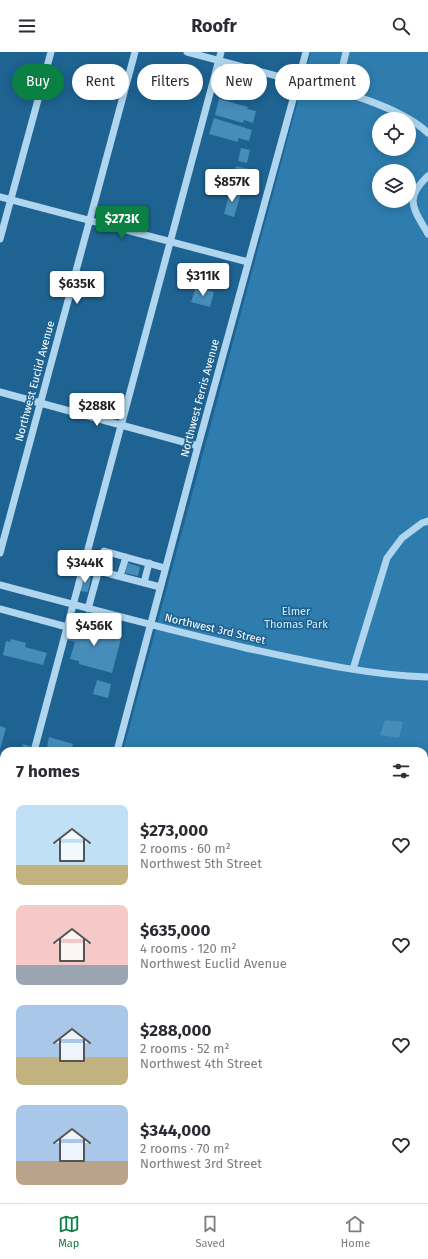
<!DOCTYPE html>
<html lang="en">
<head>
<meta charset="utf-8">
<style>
	:root { --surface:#fff; --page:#f7f7f7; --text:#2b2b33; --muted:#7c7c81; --line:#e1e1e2; --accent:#0b8043 }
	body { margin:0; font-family:"Fira Sans",sans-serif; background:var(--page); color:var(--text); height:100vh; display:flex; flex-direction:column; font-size:15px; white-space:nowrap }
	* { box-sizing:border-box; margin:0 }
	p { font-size:13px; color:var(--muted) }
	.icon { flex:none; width:22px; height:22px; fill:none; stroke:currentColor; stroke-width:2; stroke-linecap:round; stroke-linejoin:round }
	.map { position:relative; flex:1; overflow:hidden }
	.side { position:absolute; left:0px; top:695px; width:428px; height:456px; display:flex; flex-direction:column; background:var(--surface); border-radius:12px 12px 0 0; box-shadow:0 2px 10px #0003 }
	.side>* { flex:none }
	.guide { position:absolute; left:12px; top:12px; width:404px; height:36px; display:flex; gap:8px }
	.controls { position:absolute; left:372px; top:60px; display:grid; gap:8px }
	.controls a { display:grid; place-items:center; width:44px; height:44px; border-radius:50%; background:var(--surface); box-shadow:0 2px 10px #0003; font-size:20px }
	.price { position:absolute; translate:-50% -34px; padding:0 9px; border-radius:4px; background:#fff; color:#222; font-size:13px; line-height:26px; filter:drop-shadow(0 1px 2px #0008) }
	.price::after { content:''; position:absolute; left:50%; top:24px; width:12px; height:9px; margin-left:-6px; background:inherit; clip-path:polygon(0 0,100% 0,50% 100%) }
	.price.on { background:var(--accent); color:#fff }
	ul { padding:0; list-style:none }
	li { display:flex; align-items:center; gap:12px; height:100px; padding:0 16px }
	li span { display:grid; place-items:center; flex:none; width:112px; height:80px; border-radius:8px; color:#555 }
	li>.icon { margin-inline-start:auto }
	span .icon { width:48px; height:48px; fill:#fffc; stroke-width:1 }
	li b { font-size:17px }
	h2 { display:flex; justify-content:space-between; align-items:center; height:48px; padding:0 16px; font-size:17px }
	.chip { padding:0 14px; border-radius:18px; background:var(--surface); box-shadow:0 2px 10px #0003; font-size:14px; line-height:36px }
	.chip.on { background:var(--accent); color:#fff }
	header { display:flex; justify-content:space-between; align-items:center; height:52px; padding:0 16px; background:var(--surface); font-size:18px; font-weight:700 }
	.tab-bar { display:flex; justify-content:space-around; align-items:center; height:56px; border-top:1px solid var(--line); background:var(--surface); font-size:11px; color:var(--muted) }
	.tab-bar a { display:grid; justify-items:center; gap:2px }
	.tab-bar .on { color:var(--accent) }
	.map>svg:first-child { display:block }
	.green { fill:#2e7dae; fill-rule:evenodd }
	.building { fill:#468db9 }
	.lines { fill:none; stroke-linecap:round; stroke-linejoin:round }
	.minor { stroke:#afd6ee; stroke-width:7 }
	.major { stroke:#f6fbff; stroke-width:10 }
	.highway { stroke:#fff; stroke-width:12 }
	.labels { text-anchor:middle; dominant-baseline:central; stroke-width:3.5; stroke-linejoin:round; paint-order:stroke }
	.street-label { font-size:11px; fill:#fff; stroke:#1e6392 }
	.park-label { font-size:11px; fill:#d5ecfa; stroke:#1e6392 }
</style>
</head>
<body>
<header><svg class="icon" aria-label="menu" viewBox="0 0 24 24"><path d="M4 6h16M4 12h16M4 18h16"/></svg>Roofr<svg class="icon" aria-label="search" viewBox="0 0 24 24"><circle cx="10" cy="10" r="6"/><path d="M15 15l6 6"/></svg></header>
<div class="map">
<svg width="428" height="1151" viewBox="0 0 428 1151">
	<rect width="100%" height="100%" fill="#1e6392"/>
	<path class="green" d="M311,0H428V826L424,825V699H123ZM379,67H409V97H379ZM379,119H409V149H379Z"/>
	<path class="building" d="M219,47L248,55L247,57L256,59L253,71L244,68L243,71L215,63Z
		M214,66L252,78L249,89L238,86V90L209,82Z
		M241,96L250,98L247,111L238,109Z
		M236,114L249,117L245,134L232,131Z
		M230,138L241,141L234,165L224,162Z
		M196,235L214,240L210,255L191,250Z
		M128,511L140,515L138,524L125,521Z
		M83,523L91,525L88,540L79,539Z
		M71,571L122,583L112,621L79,612V609L70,607L75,590L67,588Z
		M11,587L26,591L25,595L47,601L43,613L3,603L6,589L10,590Z
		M97,628L111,632L108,646L93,642Z
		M385,668L403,670L399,686L380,683Z
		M0,674L6,676L0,697Z
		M49,685L73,692L71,699H60L47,696Z
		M23,692L32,695L31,699H21Z
		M428,738V762L426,765L424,763V741H425Z"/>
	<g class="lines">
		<path class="minor" d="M187,0L299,30
			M299,28C337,38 400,54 428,81
			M337,38L346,0
			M428,124C403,147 414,157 428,182
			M0,145L248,210
			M0,187L51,0
			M0,340L198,394
			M0,501L135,0
			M99,519L160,535
			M120,524L126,505
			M144,531L149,511
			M0,533C82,555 164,577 246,596C306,609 367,623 428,625
			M0,557L67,575
			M88,557L104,499L165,516
			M353,617L387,506L402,486L422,471L428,469
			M34,699L221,0
			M117,699L198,394L306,0
			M0,920L4,921
			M0,1109L4,1107"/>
		<path class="major" d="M0,727L4,728"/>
		<path class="highway" d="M424,835L428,836
			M424,1018L428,1025
			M424,1109L428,1108
			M316,1151L323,1147"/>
	</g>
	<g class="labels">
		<g class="street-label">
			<text transform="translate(35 329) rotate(-75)">Northwest Euclid Avenue</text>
			<text transform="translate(200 346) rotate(-75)">Northwest Ferris Avenue</text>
			<text transform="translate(215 577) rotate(13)">Northwest 3rd Street</text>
		</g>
		<g class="park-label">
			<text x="296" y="559">Elmer<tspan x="296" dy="13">Thomas Park</tspan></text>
		</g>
	</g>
</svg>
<div class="controls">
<a><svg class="icon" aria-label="locate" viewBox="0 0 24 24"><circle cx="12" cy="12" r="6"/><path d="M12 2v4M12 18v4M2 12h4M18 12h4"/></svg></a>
<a><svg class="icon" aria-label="layers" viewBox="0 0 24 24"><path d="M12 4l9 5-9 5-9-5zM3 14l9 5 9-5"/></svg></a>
</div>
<b class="price" style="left:232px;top:151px">$857K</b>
<b class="price on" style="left:122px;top:188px">$273K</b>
<b class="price" style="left:203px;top:245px">$311K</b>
<b class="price" style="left:77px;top:253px">$635K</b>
<b class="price" style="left:97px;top:375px">$288K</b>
<b class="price" style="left:85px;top:532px">$344K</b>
<b class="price" style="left:94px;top:595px">$456K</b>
<div class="guide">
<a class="chip on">Buy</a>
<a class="chip">Rent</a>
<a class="chip">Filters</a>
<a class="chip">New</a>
<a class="chip">Apartment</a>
</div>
<section class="side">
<h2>7 homes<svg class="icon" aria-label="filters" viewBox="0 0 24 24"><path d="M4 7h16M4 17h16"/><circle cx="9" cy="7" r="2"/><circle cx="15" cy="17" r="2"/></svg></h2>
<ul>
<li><span style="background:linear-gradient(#bfe0f5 75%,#c2b280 0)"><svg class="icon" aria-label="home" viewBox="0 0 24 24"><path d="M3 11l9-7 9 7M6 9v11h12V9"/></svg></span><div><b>$273,000</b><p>2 rooms · 60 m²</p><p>Northwest 5th Street</p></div><svg class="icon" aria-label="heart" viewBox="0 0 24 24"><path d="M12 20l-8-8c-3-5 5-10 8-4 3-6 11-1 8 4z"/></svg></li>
<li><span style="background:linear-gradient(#f6c9c9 75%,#9aa5b1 0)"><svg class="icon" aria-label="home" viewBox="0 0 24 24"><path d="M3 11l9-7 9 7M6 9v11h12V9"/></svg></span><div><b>$635,000</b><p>4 rooms · 120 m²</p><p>Northwest Euclid Avenue</p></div><svg class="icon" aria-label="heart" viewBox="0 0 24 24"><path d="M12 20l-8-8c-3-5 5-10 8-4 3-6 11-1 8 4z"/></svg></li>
<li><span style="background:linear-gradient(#a9c7e8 65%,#c2b280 0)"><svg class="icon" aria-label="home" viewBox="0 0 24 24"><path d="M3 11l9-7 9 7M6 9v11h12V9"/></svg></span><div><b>$288,000</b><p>2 rooms · 52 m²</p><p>Northwest 4th Street</p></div><svg class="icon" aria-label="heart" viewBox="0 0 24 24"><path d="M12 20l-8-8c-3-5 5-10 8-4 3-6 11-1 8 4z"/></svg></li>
<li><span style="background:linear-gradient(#a9c7e8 70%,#b9a48a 0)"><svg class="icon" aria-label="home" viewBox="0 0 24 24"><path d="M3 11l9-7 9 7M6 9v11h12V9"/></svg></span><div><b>$344,000</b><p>2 rooms · 70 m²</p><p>Northwest 3rd Street</p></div><svg class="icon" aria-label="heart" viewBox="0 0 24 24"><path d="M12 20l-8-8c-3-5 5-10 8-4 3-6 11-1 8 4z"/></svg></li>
</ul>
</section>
</div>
<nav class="tab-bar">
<a class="on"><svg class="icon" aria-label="map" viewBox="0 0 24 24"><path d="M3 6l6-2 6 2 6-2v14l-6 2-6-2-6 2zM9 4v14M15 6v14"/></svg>Map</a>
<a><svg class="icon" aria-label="saved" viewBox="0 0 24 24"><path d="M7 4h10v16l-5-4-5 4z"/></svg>Saved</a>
<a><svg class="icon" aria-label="home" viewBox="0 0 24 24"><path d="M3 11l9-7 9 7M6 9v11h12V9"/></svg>Home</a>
</nav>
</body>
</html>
